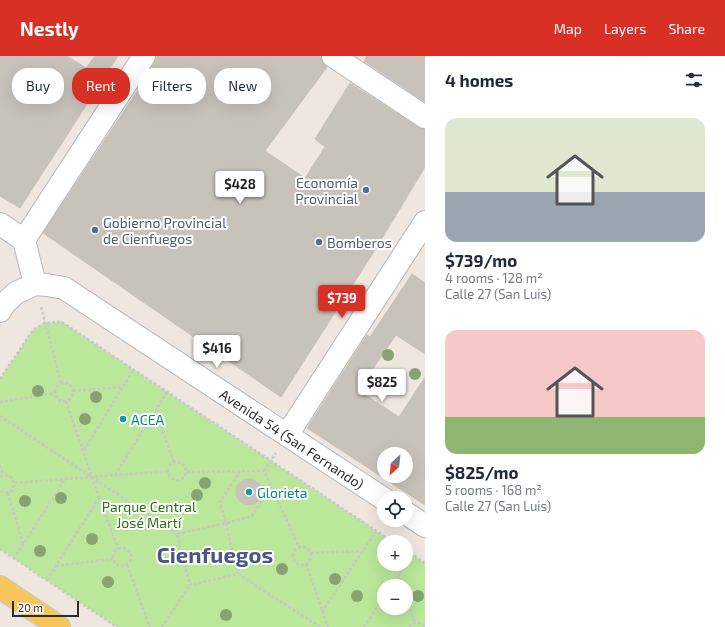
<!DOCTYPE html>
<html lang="en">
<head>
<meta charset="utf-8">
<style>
	:root { --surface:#fff; --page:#f2f2f3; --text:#1f2937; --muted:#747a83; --accent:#d93025 }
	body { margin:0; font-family:"Exo 2",sans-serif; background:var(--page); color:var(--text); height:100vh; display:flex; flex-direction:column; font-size:15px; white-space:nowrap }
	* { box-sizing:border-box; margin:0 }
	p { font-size:13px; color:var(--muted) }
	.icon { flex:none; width:22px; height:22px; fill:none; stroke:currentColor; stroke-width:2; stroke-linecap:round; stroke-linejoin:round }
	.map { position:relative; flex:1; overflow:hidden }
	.panel { display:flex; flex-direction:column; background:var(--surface); width:300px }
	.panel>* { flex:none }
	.guide { position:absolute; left:12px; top:12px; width:353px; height:36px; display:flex; gap:8px }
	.needle { width:26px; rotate:207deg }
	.tools { position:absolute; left:377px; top:391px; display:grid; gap:8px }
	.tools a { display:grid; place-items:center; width:36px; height:36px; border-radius:50%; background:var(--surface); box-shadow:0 4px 16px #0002; font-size:20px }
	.scale { position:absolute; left:12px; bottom:10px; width:67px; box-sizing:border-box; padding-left:4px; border:2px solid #2d2d2d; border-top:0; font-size:11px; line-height:14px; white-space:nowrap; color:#2d2d2d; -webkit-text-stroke:3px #fff; paint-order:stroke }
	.price { position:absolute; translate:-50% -34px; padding:0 9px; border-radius:4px; background:#fff; color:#222; font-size:13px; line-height:26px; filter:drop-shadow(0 1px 2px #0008) }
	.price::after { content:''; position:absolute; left:50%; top:24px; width:12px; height:9px; margin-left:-6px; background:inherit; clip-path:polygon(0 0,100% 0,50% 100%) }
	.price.selected { background:var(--accent); color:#fff }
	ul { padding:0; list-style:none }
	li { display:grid; align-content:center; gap:8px; height:212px; padding:0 20px }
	li span { display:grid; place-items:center; height:124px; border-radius:12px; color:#555 }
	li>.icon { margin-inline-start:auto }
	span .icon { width:72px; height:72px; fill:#fffc; stroke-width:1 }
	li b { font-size:17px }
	h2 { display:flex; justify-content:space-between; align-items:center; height:48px; padding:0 20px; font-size:17px }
	.tag { padding:0 14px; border-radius:16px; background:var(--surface); box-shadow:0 4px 16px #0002; font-size:14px; line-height:36px }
	.tag.selected { background:var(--accent); color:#fff }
	header { display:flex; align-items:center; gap:24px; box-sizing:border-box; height:56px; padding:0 20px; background:var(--accent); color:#fff }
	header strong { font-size:19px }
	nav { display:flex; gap:22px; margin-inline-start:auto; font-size:14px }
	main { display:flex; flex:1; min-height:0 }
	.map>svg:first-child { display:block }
	.green { fill:#bae799; fill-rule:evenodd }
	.building { fill:#c7c2ba; stroke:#cac2b8; fill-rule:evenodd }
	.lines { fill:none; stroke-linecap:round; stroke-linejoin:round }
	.minor-casing { stroke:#b3b6c0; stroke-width:24 }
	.major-casing { stroke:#c8c8c8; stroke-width:24 }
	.path { stroke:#c8c8c8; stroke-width:2.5; stroke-dasharray:3 2; stroke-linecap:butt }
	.minor { stroke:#fff; stroke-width:22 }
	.major { stroke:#f7c65b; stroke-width:22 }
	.tree { fill:#86a472 }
	.service-dot { fill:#5c6f8a; stroke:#fff; stroke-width:1.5 }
	.culture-dot { fill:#0f9aa8; stroke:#fff; stroke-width:1.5 }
	.labels { text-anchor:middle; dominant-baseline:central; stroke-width:4; stroke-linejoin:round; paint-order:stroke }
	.service-label { font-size:14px; fill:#4e5e75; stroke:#fff; text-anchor:start }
	.culture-label { font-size:14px; fill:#0d838f; stroke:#fff; text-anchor:start }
	.street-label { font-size:14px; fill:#2d2d2d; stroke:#fff }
	.park-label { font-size:14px; fill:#316e18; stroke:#fff }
	.town-label { font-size:22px; font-weight:bold; fill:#4a5880; stroke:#fff }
</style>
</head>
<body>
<header>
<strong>Nestly</strong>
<nav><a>Map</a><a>Layers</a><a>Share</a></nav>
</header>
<main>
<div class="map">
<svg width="425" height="571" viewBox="0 0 425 571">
	<rect width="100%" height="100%" fill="#eee6df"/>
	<path class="green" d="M62,266L393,486H384V508H406V494L425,507V571H117L0,493V324L33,274L45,267ZM384,530H406V552H384Z"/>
	<path class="building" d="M0,0H67L86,12L95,0H118L20,152L0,140Z
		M157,0H321L322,6L327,11L265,95L305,122L325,91L315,83L350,27L418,71L425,73V111L375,194L281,341L43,177L138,34H137L154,7Z
		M367,0H425V46L364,5Z
		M412,218L425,227V298L396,279L358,334L399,361L425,321V449L307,372L367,279L370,281ZM384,398H406V420H384Z
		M236 436a13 13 0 1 1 26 0a13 13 0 1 1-26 0Z"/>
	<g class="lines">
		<g class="minor-casing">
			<g id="minor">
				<path d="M333,0L425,61"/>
				<path d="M0,168L24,184L35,228"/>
				<path d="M24,184L144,0"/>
				<path id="s1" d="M0,255L4,248L16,237L35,228L47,229L64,232L384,443"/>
				<path d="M287,379L425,166"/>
				<path d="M406,457L425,470"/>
			</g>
		</g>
		<g class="major-casing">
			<path id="major" d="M0,531L59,571"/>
		</g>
		<path class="path" d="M41,251L61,328
			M0,323L33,274L45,267L62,266L393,486
			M55 336a9 9 0 1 1 18 0a9 9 0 1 1-18 0Z
			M73,335L122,331
			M66,345L92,421L118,493
			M0,346L55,337
			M156,356L174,407
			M0,360L177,478
			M84,394L134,313
			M168 415a9 9 0 1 1 18 0a9 9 0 1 1-18 0Z
			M0,409L3,419
			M240,415L220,446L226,467L252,460L271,431
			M264,415L276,397
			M187,416L264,415L299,491
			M115,419L167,336
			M0,421C18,412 19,444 0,435
			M15,427L168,415
			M8,437L23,488
			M226,467L238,518L190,529L177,478Z
			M293 500a9 9 0 1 1 18 0a9 9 0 1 1-18 0Z
			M113 501a9 9 0 1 1 18 0a9 9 0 1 1-18 0Z
			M0,493L117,571
			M406,494L425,507
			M311,497L362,495
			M14,503L65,423
			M406,507L412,498
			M306,508L328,571
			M127,509L150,571
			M56,510L113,503
			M399,517L403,530
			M238,518L320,571
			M47,524L99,442
			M391,530L406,508
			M406,539L415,567
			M322,556L376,475
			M162,571L190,529
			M364,571L384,541
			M409,571C414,566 420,565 425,571"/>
		<use href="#minor" class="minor"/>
		<use href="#major" class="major"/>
	</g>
	<g class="tree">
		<circle cx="388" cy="299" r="6"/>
		<circle cx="415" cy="318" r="6"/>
		<circle cx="38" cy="335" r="6"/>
		<circle cx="96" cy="341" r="6"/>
		<circle cx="85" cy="363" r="6"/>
		<circle cx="205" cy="427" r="6"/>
		<circle cx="197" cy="439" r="6"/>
		<circle cx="61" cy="442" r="6"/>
		<circle cx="25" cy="445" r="6"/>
		<circle cx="92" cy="483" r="6"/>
		<circle cx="40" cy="495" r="6"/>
		<circle cx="282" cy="513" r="6"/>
		<circle cx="335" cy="523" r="6"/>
		<circle cx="108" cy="526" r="6"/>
		<circle cx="357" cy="540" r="6"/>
		<circle cx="418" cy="540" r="6"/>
		<circle cx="226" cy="559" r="6"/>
	</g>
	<g class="service-dot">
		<circle cx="366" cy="134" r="4"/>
		<circle cx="95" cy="174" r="4"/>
		<circle cx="319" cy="186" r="4"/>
	</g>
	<g class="culture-dot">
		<circle cx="123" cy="363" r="4"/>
		<circle cx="249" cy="436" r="4"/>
	</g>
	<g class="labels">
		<g class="service-label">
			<text x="358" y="126" text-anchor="end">Economía<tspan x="358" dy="16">Provincial</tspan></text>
			<text x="103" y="166">Gobierno Provincial<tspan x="103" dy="16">de Cienfuegos</tspan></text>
			<text x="327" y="186">Bomberos</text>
		</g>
		<g class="culture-label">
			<text x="131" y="363">ACEA</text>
			<text x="257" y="436">Glorieta</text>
		</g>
		<g class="street-label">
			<text stroke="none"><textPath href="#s1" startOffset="348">Avenida 54 (San Fernando)</textPath></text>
		</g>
		<g class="park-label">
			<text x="149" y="450">Parque Central<tspan x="149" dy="16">José Martí</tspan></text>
		</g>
		<g class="town-label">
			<text x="215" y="498">Cienfuegos</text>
		</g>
	</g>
</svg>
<div class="tools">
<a><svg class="needle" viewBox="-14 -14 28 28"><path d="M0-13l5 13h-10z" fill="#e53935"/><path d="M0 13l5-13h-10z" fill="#747a83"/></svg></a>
<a><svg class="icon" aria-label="locate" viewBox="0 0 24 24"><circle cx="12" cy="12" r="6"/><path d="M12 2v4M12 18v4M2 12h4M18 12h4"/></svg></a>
<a>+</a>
<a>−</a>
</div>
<div class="scale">20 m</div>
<b class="price" style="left:240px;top:149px">$428</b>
<b class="price selected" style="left:342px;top:263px">$739</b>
<b class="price" style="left:217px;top:313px">$416</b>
<b class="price" style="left:382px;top:347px">$825</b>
<div class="guide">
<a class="tag">Buy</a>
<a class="tag selected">Rent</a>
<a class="tag">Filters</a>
<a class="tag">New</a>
</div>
</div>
<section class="panel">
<h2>4 homes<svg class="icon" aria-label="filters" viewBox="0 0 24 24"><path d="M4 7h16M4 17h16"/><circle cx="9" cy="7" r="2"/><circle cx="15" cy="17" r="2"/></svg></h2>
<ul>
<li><span style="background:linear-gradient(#dfe7d0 60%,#9aa5b1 0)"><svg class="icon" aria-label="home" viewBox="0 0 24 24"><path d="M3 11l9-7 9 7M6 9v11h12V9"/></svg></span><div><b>$739/mo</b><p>4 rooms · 128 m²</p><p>Calle 27 (San Luis)</p></div></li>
<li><span style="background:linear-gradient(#f6c9c9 70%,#8fb573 0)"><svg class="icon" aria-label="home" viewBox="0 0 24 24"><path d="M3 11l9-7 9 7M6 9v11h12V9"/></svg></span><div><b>$825/mo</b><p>5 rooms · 168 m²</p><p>Calle 27 (San Luis)</p></div></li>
</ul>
</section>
</main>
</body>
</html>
